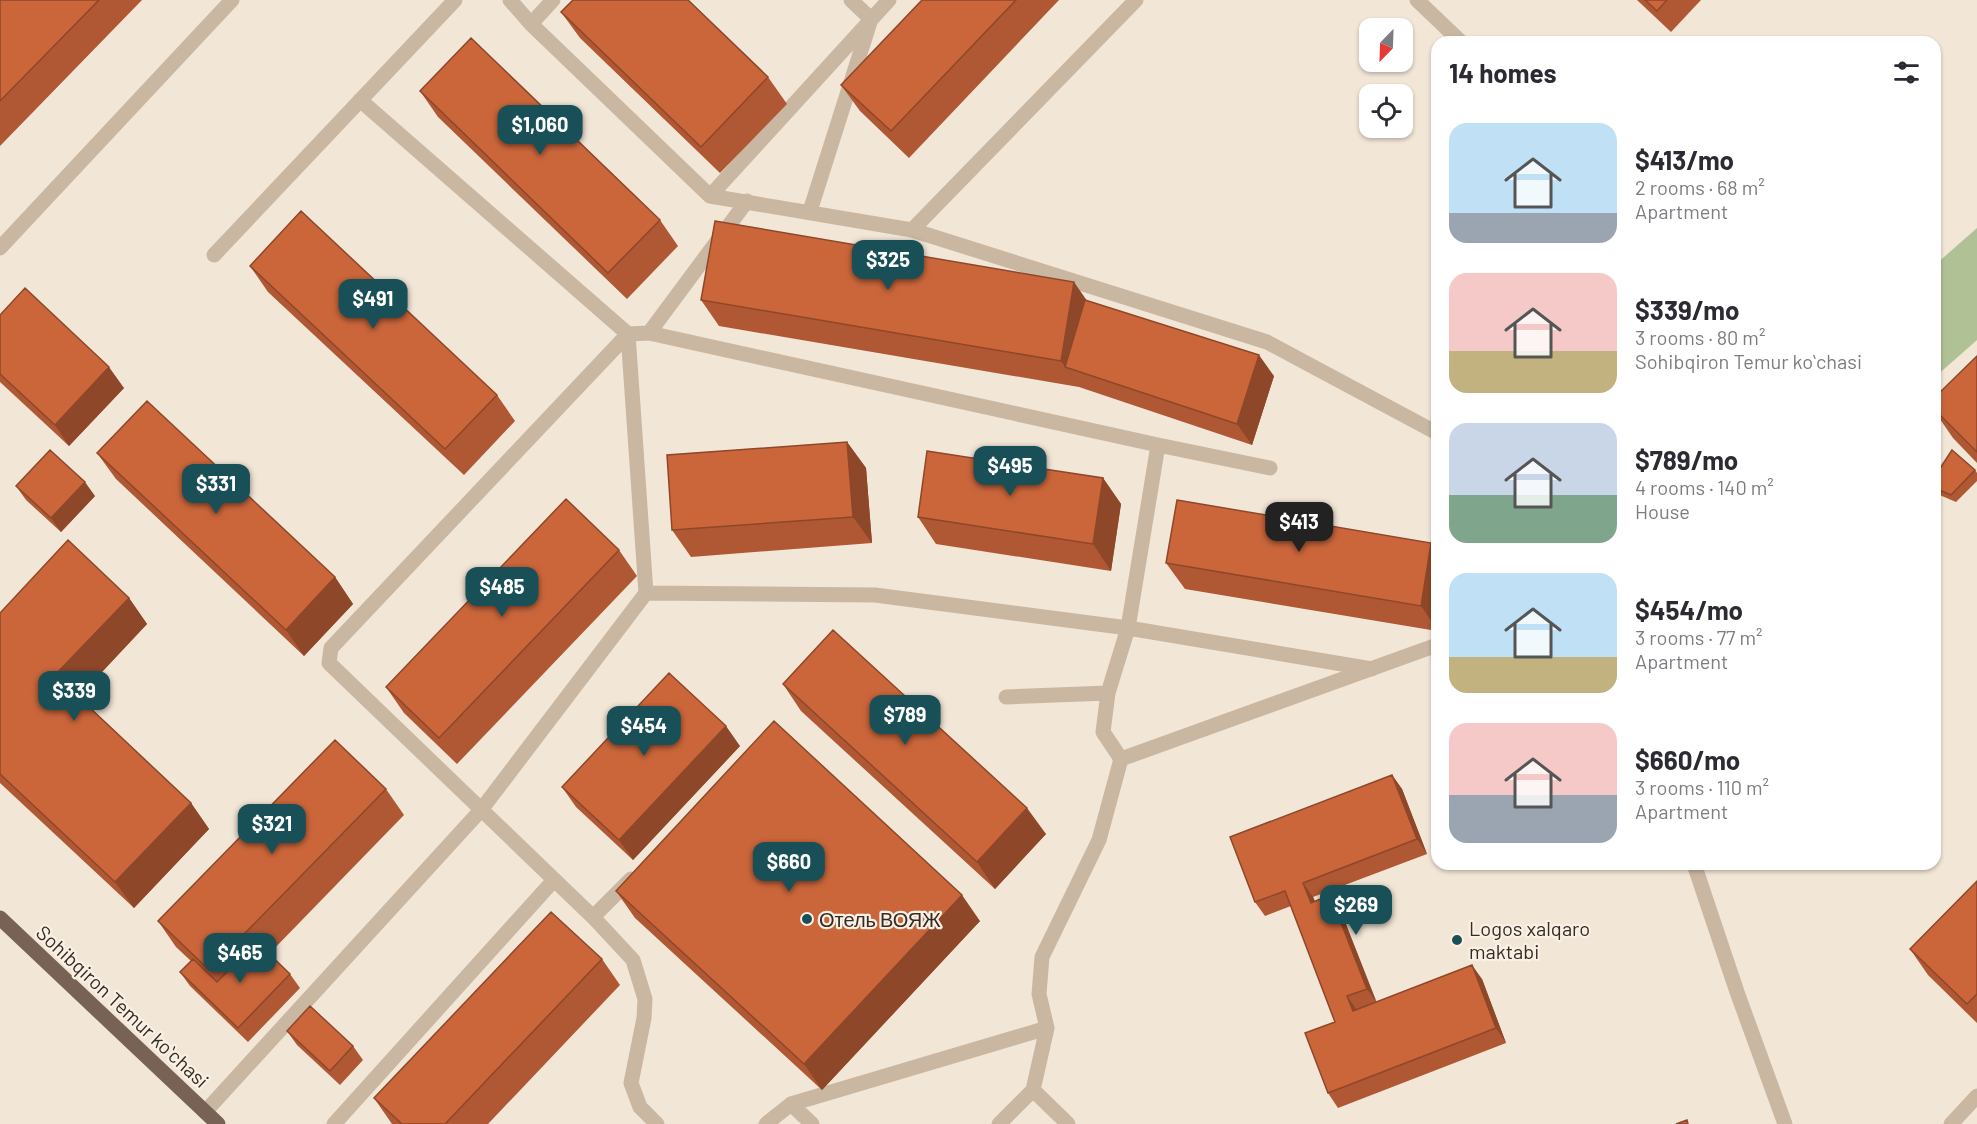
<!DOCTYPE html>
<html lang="en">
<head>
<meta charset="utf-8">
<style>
	:root { --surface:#fff; --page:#f7f7f7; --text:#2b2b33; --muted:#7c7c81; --accent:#195057 }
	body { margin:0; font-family:Barlow,sans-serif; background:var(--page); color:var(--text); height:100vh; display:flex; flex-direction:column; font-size:22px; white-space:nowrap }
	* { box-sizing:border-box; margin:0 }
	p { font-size:20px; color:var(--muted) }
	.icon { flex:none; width:33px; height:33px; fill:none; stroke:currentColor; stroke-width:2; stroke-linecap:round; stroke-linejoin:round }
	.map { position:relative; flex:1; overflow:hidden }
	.sheet { position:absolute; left:1431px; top:36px; width:510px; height:834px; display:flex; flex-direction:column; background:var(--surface); border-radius:18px; box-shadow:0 2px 4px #0004 }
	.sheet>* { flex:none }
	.needle { width:39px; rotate:203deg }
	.fabs { position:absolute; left:1359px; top:18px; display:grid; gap:12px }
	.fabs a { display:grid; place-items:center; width:54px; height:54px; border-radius:12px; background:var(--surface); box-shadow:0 2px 4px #0004; font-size:30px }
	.price { position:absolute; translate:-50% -51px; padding:0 14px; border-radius:12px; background:var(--accent); color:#fff; font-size:20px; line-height:39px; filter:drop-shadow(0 2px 3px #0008) }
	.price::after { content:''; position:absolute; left:50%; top:36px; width:18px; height:14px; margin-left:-9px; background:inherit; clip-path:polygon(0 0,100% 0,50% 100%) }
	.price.on { background:#222; color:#fff }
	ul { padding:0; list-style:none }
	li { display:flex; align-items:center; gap:18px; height:150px; padding:0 18px }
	li span { display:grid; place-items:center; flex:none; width:168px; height:120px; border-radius:18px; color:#555 }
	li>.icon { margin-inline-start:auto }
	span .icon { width:72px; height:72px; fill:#fffc; stroke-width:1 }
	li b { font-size:26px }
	h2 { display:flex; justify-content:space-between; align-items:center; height:72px; padding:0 18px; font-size:26px }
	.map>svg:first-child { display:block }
	.green { fill:#b0c196 }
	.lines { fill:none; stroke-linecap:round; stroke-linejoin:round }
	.minor { stroke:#cab7a2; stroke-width:15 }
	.major { stroke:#776255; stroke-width:15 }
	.wall { fill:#af5833 }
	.shaded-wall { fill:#8e4729 }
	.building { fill:#cb663b; stroke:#8e4729; stroke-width:1.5 }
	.poi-dot { fill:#195057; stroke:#faf0e3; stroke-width:2 }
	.labels { text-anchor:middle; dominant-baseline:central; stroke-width:4.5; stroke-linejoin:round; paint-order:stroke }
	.poi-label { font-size:20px; fill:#342b25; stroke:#faf0e3; text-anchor:start }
	.street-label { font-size:20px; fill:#342b25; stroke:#faf0e3 }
</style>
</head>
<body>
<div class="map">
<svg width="1977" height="1124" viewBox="0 0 1977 1124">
	<rect width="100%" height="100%" fill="#f2e6d7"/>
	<path class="green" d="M1977,228V340L1935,377V265Z"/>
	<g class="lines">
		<path class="minor" d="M510,0L531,24L710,196L912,230L1267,342L1437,433
			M1417,0L1461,42
			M531,24L553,0
			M710,196L889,0
			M810,211L871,19L851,0
			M912,230L1136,0
			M0,248L232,0
			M214,255L455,0
			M649,333L1158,445L1270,468
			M646,593L875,595L1128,628L1372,669
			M1006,697L1108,693
			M1121,759L1437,645
			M1694,864L1737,992L1785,1124
			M593,917L631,879
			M1033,1090L1068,1124
			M791,1104L812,1124
			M205,1112L481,810L646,593L628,334L360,100
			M334,1124L554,880
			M657,1124L640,1107L631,1083L644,1018L645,999L633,960L593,917L329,663L331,648L628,334L649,333L747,201
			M766,1124L791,1104L1047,1028
			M999,1124L1033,1090L1047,1028L1039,994L1042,957L1099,840L1121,759L1103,732L1108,693L1128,628L1158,445
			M1951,1124L1977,1096"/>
		<path class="major" d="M0,918L218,1124"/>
	</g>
	<path class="wall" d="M0,0H142L0,146Z
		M922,0H1059L909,158L860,111L841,85Z
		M1637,0H1701L1671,32Z
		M561,12L768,77L787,104L720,173L580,38Z
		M420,91L660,220L678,246L627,299L438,117Z
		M250,266L497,395L515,421L464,475L268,292Z
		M701,300H1086L1274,376L1252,445L1079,387L719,326Z
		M0,315L124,388L69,446L0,382Z
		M1977,356V463L1953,438L1935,412V410Z
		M847,442L866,468L872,543L691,557L672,530Z
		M97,453L335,577L353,604L304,656L116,479Z
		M1975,470L1977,473V481L1956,502L1935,493V476Z
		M1103,478L1121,504L1111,571L936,544L918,517Z
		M16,486L95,496L61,532L26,500Z
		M1431,543L1437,551V631L1185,589L1166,563Z
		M619,550L637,576L457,764L404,713L386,687Z
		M129,598L147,624L78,697L191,803L209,829L134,908L0,783V613Z
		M783,684L1046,834L995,889L801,711Z
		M740,746L633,860L576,807L562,787Z
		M1392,775L1402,789L1427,854L1313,897L1315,901L1340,909L1376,1002L1482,979L1506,1043L1338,1108L1328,1093L1335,1022L1291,906L1265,916L1255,902Z
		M386,789L404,815L269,954L290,974L300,988L248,1042L190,986L180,972L191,961L176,947L158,921Z
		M1977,881V1023L1928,975L1910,949Z
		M616,891L980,921L822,1090L635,918Z
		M602,959L620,985L488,1124H392L374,1098Z
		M287,1031L353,1046L363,1060L340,1085L297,1045Z"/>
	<path class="shaded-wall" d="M1074,282L1092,308L1065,367L1079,387L1061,361Z
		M1259,355L1274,376L1252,445L1237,424Z
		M109,367L124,388L69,446L55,425Z
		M847,442L866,468L872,543L853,517Z
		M1103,478L1121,504L1111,571L1093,544Z
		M85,482L95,496L61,532L51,518Z
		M1431,543L1437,551V629L1421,606Z
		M335,577L353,604L304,656L286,630Z
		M129,598L147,624L74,702L55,675Z
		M726,726L740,746L633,860L619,840Z
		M1392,775L1402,789L1427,854L1417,839Z
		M191,803L209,829L134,908L115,882Z
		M1027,808L1046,834L995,889L977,862Z
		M1303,883L1313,897L1321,917L1311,903Z
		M962,895L980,921L822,1090L804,1064Z
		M1330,895L1340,909L1377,1003L1367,989Z
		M1472,965L1482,979L1506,1043L1496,1028Z
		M1347,996L1357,1010L1353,1011Z"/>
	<path class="building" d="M0,0H99L0,101Z
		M573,0H688L768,77L701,147L561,12Z
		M922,0H1016L891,131L841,85Z
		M1645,0H1667L1657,11Z
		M471,38L660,220L608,273L420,91Z
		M301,211L497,395L445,449L250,266Z
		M715,221L1074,282L1061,361L701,300Z
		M25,288L109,367L55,425L0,374V315Z
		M1085,300L1259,355L1237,424L1065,367Z
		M1977,356V452L1935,410V397Z
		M147,401L335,577L286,630L97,453Z
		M847,442L853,517L672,530L667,455Z
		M50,450L85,482L51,518L16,486Z
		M1952,450L1975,470L1951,495L1935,488V476Z
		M927,451L1103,478L1093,544L918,517Z
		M566,499L619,550L439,738L386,687Z
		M1177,500L1431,543L1421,606L1166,563Z
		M68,540L129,598L55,675L191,803L115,882L0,774V613Z
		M833,630L1027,808L977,862L783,684Z
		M669,673L726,726L619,840L562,787Z
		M774,721L962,895L804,1064L616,891Z
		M335,740L386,789L209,970L158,921Z
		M1392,775L1417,839L1303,883L1311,903L1330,895L1367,989L1347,996L1353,1011L1472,965L1496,1028L1328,1093L1305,1033L1335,1022L1285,891L1255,902L1230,837Z
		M1977,881V994L1967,1004L1910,949Z
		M551,912L602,959L445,1124H402L374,1098Z
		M257,942L290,974L238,1028L180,972L193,959L217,982Z
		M310,1006L353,1046L330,1071L287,1031Z
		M1687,1120L1688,1124H1676Z"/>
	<g class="poi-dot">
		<circle cx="807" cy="919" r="6"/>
		<circle cx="1457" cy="940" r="6"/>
	</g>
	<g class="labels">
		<g class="poi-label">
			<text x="819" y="919">Отель ВОЯЖ</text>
			<text x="1469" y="928">Logos xalqaro<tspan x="1469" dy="23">maktabi</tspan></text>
		</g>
		<g class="street-label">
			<text transform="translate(123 1006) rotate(43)">Sohibqiron Temur koʻchasi</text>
		</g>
	</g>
</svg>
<div class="fabs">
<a><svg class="needle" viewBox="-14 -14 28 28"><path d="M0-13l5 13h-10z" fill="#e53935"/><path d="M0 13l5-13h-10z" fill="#7c7c81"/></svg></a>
<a><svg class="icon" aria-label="locate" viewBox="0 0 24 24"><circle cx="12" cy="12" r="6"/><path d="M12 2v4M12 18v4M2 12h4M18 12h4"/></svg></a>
</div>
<b class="price" style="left:540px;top:156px">$1,060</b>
<b class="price" style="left:888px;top:291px">$325</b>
<b class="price" style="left:373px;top:330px">$491</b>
<b class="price" style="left:1010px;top:497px">$495</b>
<b class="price" style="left:216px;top:515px">$331</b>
<b class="price on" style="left:1299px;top:553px">$413</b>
<b class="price" style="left:502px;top:618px">$485</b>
<b class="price" style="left:74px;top:722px">$339</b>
<b class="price" style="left:905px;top:746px">$789</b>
<b class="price" style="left:644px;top:757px">$454</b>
<b class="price" style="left:272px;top:855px">$321</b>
<b class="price" style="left:789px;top:893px">$660</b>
<b class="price" style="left:1356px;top:936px">$269</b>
<b class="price" style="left:240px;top:984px">$465</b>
<section class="sheet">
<h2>14 homes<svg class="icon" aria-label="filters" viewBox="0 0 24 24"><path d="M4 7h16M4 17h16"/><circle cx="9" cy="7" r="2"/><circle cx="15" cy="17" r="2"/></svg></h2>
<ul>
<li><span style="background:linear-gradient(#bfe0f5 75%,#9aa5b1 0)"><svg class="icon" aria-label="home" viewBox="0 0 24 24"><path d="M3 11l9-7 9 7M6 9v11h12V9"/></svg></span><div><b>$413/mo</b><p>2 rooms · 68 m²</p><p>Apartment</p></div></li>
<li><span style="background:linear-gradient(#f6c9c9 65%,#c2b280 0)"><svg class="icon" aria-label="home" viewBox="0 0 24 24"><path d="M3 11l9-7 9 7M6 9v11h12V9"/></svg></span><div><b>$339/mo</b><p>3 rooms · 80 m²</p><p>Sohibqiron Temur koʻchasi</p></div></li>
<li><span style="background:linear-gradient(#c9d6e8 60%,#7fa58c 0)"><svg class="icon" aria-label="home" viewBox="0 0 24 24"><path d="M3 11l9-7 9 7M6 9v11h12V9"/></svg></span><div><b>$789/mo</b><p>4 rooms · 140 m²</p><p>House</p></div></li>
<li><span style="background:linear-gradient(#bfe0f5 70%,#c2b280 0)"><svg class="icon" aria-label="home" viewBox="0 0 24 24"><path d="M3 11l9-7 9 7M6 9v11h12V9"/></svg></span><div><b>$454/mo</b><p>3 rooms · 77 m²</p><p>Apartment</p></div></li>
<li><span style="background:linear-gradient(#f6c9c9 60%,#9aa5b1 0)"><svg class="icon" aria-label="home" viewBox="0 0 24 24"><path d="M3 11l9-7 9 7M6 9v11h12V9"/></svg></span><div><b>$660/mo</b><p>3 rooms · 110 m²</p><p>Apartment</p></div></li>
</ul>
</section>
</div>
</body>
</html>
